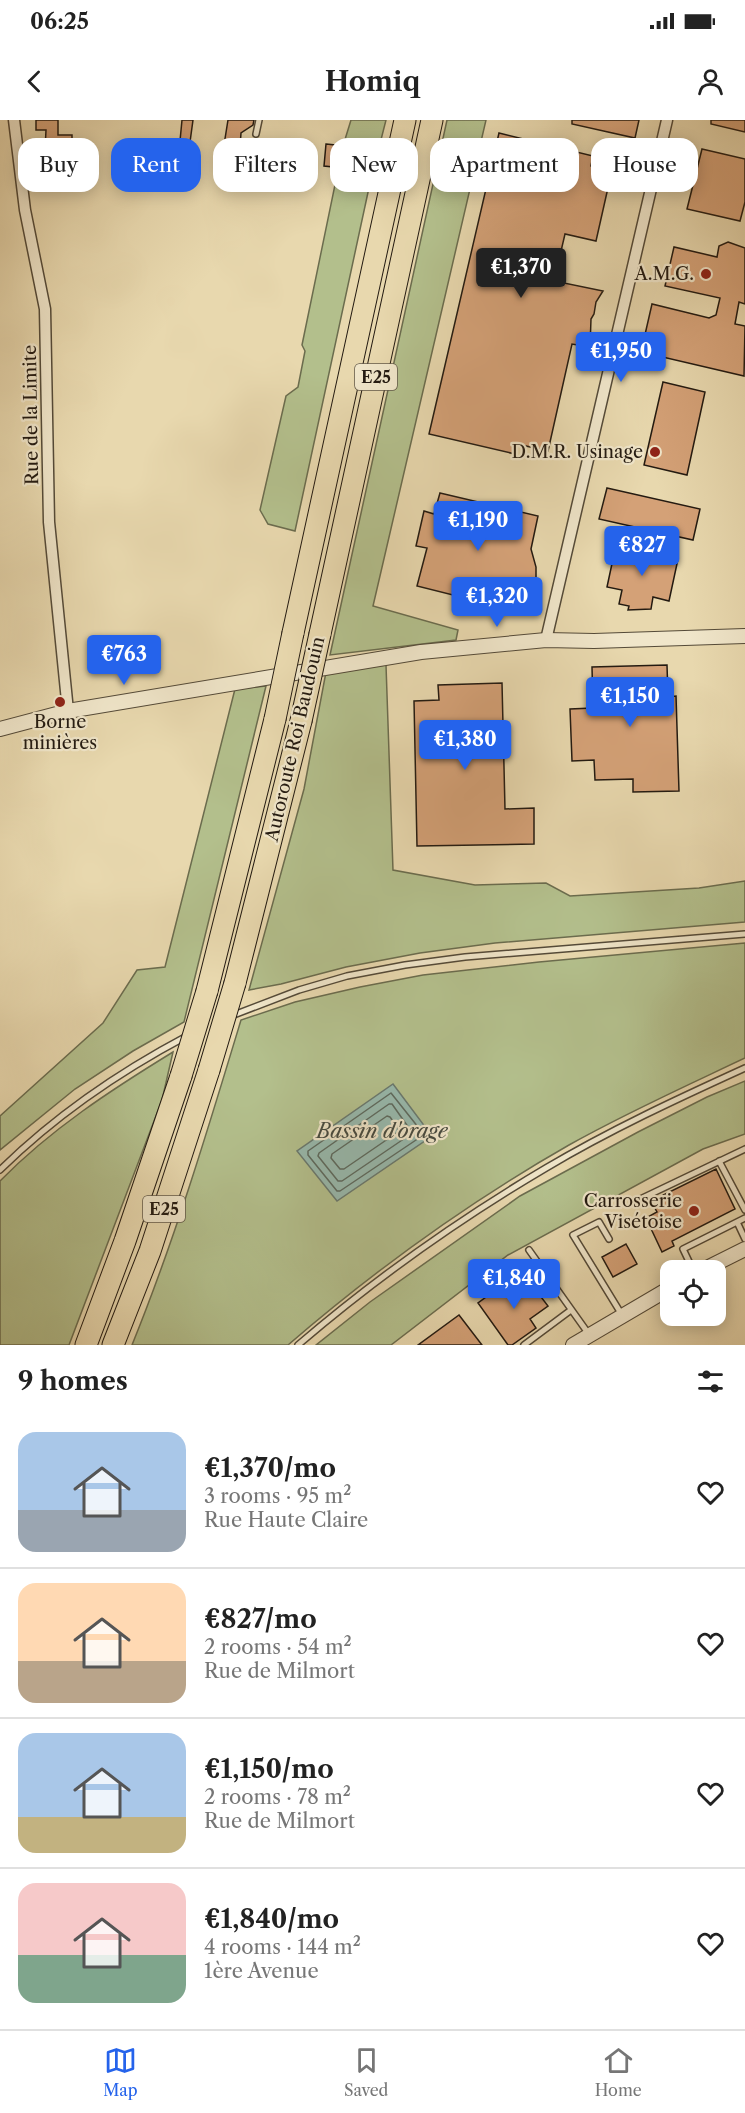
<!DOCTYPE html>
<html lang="en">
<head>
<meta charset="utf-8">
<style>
	:root { --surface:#fff; --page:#f6f6f6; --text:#222; --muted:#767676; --line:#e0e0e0; --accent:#2563eb }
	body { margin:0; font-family:"Libre Caslon Text",serif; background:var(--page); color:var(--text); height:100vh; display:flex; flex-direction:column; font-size:22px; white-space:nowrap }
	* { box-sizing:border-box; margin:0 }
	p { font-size:20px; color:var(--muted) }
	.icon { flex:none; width:33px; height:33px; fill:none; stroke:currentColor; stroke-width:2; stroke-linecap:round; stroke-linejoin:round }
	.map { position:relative; height:1225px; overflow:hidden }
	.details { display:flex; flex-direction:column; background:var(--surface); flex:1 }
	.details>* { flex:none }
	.banner { position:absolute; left:18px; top:18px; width:710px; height:54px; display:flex; gap:12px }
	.buttons { position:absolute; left:660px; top:1140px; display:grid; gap:12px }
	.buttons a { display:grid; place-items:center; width:66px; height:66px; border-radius:12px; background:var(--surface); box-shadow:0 3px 15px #0003; font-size:30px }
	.price { position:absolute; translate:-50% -51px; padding:0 14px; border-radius:6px; background:var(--accent); color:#fff; font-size:20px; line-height:39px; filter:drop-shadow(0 2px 3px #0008) }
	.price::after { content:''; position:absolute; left:50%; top:36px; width:18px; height:14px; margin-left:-9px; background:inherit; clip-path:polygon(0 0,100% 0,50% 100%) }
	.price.on { background:#222; color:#fff }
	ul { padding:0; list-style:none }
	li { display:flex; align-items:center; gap:18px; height:150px; padding:0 18px }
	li+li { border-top:2px solid var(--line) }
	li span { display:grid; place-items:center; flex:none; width:168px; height:120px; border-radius:18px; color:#555 }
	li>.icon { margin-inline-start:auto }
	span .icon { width:72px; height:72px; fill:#fffc; stroke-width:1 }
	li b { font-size:26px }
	h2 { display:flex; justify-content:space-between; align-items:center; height:72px; padding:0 18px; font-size:26px }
	.pill { padding:0 21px; border-radius:18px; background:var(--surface); box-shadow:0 3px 15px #0003; font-size:21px; line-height:54px }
	.pill.on { background:var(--accent); color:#fff }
	.status { display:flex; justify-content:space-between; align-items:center; height:42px; padding:0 30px; background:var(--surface); direction:ltr }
	.status svg { height:16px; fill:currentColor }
	header { display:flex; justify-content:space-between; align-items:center; height:78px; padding:0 18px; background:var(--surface); font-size:27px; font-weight:800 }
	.menu { display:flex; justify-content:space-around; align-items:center; height:84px; border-top:2px solid var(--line); background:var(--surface); font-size:16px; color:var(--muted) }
	.menu a { display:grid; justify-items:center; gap:3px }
	.menu .on { color:var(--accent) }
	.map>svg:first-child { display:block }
	.green { fill:#b3bf8c; stroke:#6b6c4e; stroke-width:1.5 }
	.water { fill:#97b9ad; stroke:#69796f; stroke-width:1.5 }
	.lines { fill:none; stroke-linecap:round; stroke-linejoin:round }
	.shore { stroke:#5d6a5f; stroke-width:1.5 }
	.building { fill:#d4a177; stroke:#231a11; stroke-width:1.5 }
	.service-casing { stroke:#544a38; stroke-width:8 }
	.minor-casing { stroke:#544a38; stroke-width:13 }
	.tertiary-casing { stroke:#544a38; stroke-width:16 }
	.motorway-casing { stroke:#231a11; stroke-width:23 }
	.service { stroke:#f0e6ca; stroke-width:5 }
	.minor { stroke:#f0e6ca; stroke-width:10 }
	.tertiary { stroke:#f0e6ca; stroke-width:14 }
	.motorway { stroke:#e8d8ae; stroke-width:21 }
	.motorway-bridge-casing { stroke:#231a11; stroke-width:23; stroke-linecap:butt }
	.motorway-bridge { stroke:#e8d8ae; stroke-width:21 }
	.poi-dot { fill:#8f2418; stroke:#f0e6ca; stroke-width:2 }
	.labels { text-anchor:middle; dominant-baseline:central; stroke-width:4.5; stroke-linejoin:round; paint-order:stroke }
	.shield { fill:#f0e6ca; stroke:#605748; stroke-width:1.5 }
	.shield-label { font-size:16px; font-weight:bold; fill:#231a11 }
	.poi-label { font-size:18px; fill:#231a11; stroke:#f0e6ca; text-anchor:end }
	.street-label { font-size:18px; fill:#231a11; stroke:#f0e6ca }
	.water-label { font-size:20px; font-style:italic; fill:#464a40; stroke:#f0e6ca }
</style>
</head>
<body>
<div class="status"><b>06:25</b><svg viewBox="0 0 49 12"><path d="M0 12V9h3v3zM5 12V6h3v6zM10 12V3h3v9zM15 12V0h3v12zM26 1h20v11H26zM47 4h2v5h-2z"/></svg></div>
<header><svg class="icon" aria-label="back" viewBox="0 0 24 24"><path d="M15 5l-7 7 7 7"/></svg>Homiq<svg class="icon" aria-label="person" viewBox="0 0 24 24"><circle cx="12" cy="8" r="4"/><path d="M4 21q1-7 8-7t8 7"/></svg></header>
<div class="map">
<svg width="745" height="1225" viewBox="0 0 745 1225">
	<rect width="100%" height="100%" fill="#e8d8ae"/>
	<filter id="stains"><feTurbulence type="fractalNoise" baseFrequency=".00333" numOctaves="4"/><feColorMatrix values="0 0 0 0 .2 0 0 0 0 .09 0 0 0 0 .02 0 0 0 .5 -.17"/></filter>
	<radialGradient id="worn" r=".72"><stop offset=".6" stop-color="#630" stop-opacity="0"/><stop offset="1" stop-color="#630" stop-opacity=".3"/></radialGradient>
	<path class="green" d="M351,0H386L370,63L295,411L268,404L260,390L286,276L298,267L305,231L302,225L343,26Z
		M447,0H486L373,486L458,510L456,520L330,535Z
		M386,545L393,750L475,765L546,763L570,776L699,768L745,761V802L495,823L420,833L346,847L281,864L249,870L304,669L326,552Z
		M266,566L184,902L133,931L75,969L0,1030V996L103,903L137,850L165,847L235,569Z
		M745,823V938C686,966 626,993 569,1025C469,1082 375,1150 288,1225H132C175,1119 208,1009 241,900L295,882L360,867L423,855L539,842Z
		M173,932L162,980L69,1225H0V1061C51,1009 111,970 173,932Z
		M745,961V1014L703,1029L508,1135L391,1225H316L370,1182L520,1076L638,1012L707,977Z"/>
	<path class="water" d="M393,964L432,1016L337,1081L297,1031Z"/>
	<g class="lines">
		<path class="shore" d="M391,973L422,1012V1016L340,1071H337L308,1035V1031Z
			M389,984H392L411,1011V1014L342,1061H338L318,1036L319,1033Z
			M387,996L390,997L398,1008V1012L344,1049H340L331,1038L332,1034Z"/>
	</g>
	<path class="building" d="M36,0H58V15H72V42L31,40L30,29L45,30L46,10H36Z
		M182,0H193L190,22L180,21Z
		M228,0H254L253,5L241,13L240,27L224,25Z
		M572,0H639L635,18L572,4Z
		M711,0H745V12L711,4Z
		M499,13L593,36L591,46L612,50L596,121L565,114L554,161L603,171L596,182L594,194L591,199L590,227L572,224L548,331L517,324L515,334L429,314Z
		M326,24L345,26L343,48L324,46Z
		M702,29L745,39V82L740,101L687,89Z
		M728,122L745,128V184L739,182L735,204L745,206L744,256L641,232L652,184L709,198L716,195L720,178L665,166L674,127L717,137L719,126Z
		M663,262L705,272L687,355L644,345Z
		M607,368L700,389L693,420L599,399Z
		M440,373L538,396L531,429L536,447V459L528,478L517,491L417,466L427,428L416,426L424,391L434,394Z
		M616,425L678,439L669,481L653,477L651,489L628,490L629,486L619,484L622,470L607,467Z
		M667,545L668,577L676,576L679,671L633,672V659L595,660L594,640L572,641L570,589L593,588L592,547Z
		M502,563L505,689L534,688V724L417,726L414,581L439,580L438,565Z
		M716,1049L735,1089L672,1121L674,1126L662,1132L646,1098L657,1092L651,1081Z
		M626,1124L637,1144L613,1157L602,1137Z
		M526,1156L534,1167L540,1170L538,1173L548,1186L530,1199L536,1208L512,1225H508L478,1183L504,1164L508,1169Z
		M459,1195L482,1225H418Z"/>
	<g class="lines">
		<g class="service-casing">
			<path id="service" d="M256,14L259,0
				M231,896L299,870L347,856L405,845L465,837L745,814
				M719,1041L745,1090
				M0,1050C55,996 119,952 187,916
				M634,1082L745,1029
				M737,1102L745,1098
				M609,1119L599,1102L573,1115L622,1195
				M529,1130L588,1213
				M693,1150L683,1129L737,1102L745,1119
				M298,1225C375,1159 458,1100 546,1048C610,1010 677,979 745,948
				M524,1225L571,1190"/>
		</g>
		<g class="minor-casing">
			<path id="minor" d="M14,0L25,90L45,189L49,402L68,591
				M546,520L667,0"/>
		</g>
		<g class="tertiary-casing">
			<path id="tertiary" d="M0,609L68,591L421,532L546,520L594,521L745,516
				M703,1150L745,1129
				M573,1225L670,1168"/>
		</g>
		<g class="motorway-casing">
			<path id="motorway" d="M293,513L405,0
				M320,514L432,0
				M235,863L301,601
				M207,871L275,599
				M86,1225L125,1121L181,956
				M113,1225L150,1131L209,950"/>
		</g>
		<use href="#service" class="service"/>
		<use href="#minor" class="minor"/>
		<use href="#tertiary" class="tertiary"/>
		<use href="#motorway" class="motorway"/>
		<g class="motorway-bridge-casing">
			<path id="motorway-bridge" d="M275,599L293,513
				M301,601L320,514
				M209,950L235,863
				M181,956L207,871"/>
		</g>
		<use href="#motorway-bridge" class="motorway-bridge"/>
	</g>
	<g class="poi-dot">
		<circle cx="706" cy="154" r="6"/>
		<circle cx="655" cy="332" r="6"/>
		<circle cx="60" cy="582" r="6"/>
		<circle cx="694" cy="1091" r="6"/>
	</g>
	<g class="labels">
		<g class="shield">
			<rect x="355" y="244" width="42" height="26" rx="4.5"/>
			<rect x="143" y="1076" width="42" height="26" rx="4.5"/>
		</g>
		<g class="shield-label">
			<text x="376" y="257">E25</text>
			<text x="164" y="1089">E25</text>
		</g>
		<g class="poi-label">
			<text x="694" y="154">A.M.G.</text>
			<text x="643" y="332">D.M.R. Usinage</text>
			<text x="60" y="602" text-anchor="middle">Borne<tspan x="60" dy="21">minières</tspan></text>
			<text x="682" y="1081">Carrosserie<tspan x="682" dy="21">Visétoise</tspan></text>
		</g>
		<g class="street-label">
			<text transform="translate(31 295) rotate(-91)">Rue de la Limite</text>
			<text transform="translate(295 619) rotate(-77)">Autoroute Roi Baudouin</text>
		</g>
		<g class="water-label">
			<text x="382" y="1011">Bassin d'orage</text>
		</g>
	</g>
	<rect width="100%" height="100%" filter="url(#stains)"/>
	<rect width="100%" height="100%" fill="url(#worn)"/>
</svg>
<div class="buttons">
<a><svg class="icon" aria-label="locate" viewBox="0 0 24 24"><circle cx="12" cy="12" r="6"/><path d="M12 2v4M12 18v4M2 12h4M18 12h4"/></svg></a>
</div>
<b class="price on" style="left:521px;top:179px">€1,370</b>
<b class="price" style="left:621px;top:263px">€1,950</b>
<b class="price" style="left:478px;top:432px">€1,190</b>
<b class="price" style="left:642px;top:457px">€827</b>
<b class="price" style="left:497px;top:508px">€1,320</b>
<b class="price" style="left:124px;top:566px">€763</b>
<b class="price" style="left:630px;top:608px">€1,150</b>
<b class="price" style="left:465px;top:651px">€1,380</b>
<b class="price" style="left:514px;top:1190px">€1,840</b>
<div class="banner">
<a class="pill">Buy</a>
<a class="pill on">Rent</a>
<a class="pill">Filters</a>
<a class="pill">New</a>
<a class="pill">Apartment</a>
<a class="pill">House</a>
</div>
</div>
<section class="details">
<h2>9 homes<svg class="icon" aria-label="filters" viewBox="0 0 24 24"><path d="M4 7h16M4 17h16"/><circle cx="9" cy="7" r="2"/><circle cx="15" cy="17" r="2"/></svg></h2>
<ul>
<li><span style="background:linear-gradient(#a9c7e8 65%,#9aa5b1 0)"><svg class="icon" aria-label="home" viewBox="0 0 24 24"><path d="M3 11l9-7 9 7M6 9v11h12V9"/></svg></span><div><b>€1,370/mo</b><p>3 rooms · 95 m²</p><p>Rue Haute Claire</p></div><svg class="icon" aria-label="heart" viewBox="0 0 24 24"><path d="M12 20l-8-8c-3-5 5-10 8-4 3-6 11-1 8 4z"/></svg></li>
<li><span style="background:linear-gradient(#ffd9b3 65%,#b9a48a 0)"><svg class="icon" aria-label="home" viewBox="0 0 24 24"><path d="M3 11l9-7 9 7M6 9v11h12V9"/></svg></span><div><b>€827/mo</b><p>2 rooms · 54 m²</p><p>Rue de Milmort</p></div><svg class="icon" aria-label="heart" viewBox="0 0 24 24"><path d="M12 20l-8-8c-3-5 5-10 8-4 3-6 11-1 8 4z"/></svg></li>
<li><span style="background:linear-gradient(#a9c7e8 70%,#c2b280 0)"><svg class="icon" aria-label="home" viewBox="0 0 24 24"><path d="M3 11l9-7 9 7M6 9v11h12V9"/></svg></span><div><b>€1,150/mo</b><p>2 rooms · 78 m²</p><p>Rue de Milmort</p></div><svg class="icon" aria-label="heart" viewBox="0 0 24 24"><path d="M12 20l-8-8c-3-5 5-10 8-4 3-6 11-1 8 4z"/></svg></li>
<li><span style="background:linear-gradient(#f6c9c9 60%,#7fa58c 0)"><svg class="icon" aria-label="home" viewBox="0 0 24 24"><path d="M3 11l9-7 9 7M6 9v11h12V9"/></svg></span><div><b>€1,840/mo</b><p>4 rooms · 144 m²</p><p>1ère Avenue</p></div><svg class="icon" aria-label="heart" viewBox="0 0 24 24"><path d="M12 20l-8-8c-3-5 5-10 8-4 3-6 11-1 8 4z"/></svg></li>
</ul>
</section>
<nav class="menu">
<a class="on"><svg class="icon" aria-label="map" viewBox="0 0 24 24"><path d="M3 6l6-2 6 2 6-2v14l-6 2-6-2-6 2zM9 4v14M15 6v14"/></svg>Map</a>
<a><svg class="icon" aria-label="saved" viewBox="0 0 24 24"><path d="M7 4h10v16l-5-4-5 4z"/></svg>Saved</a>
<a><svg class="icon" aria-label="home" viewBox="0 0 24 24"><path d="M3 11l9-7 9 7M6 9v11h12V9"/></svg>Home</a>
</nav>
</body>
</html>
